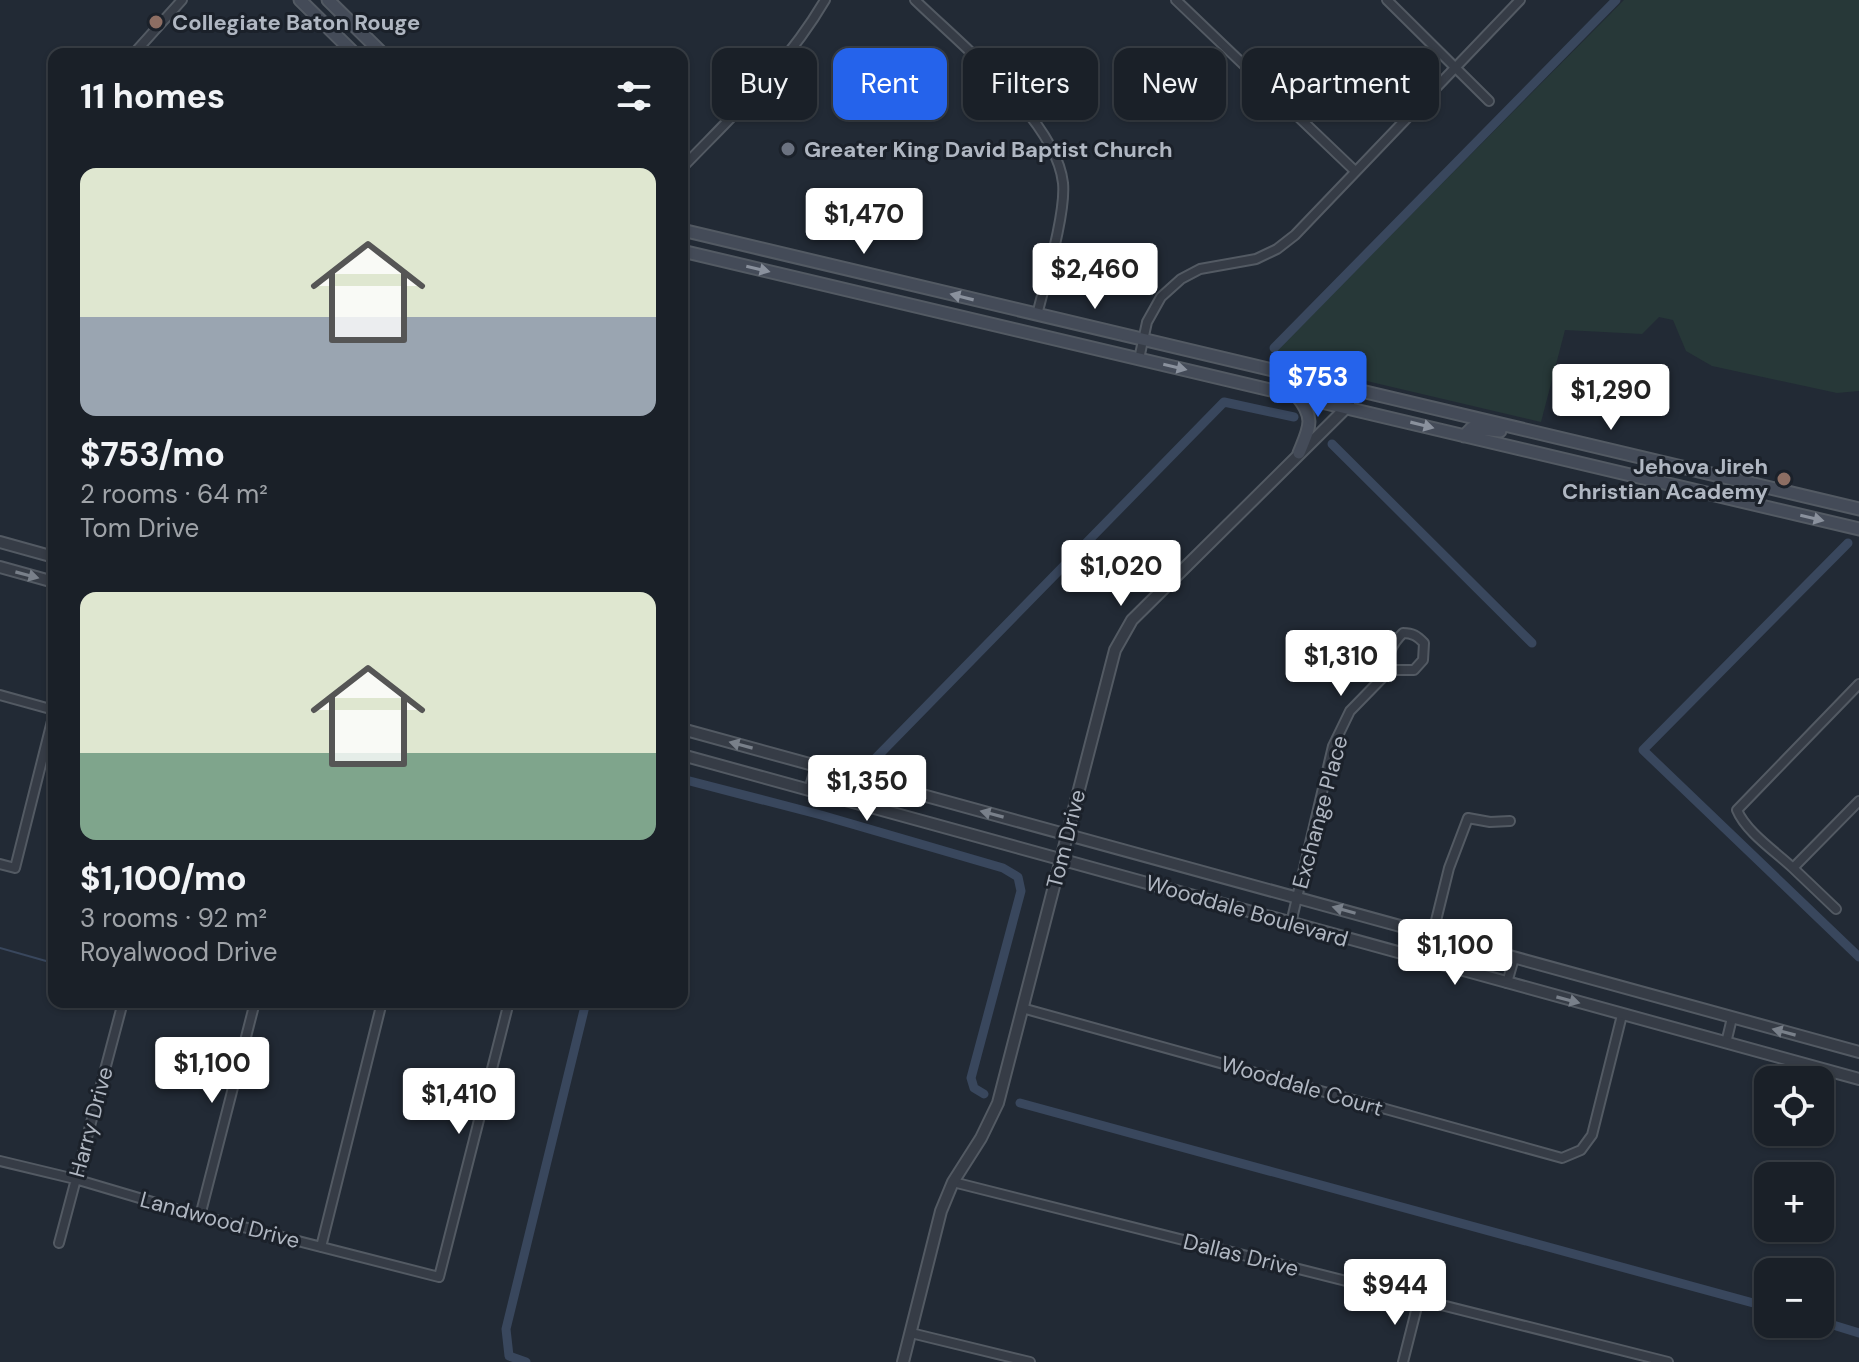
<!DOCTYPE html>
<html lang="en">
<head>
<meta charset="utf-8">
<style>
	:root { --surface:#1a2028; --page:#232830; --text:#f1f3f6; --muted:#9fa3a8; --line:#383e45; --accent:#2563eb }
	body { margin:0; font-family:"DM Sans",sans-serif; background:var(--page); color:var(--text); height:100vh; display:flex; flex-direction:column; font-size:30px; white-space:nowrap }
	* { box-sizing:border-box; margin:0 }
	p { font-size:26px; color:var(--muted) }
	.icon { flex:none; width:44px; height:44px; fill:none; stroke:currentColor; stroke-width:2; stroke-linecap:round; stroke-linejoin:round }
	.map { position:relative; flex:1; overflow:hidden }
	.details { position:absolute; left:48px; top:48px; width:640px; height:960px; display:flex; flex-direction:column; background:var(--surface); border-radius:16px; box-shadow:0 2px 6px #0004,0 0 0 2px var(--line) }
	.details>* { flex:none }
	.hud { position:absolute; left:712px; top:48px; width:760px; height:72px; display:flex; gap:16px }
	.controls { position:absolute; left:1754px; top:1066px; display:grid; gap:16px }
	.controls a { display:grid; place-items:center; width:80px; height:80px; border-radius:16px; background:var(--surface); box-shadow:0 2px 6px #0004,0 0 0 2px var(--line); font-size:40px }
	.price { position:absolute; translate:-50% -68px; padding:0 18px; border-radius:8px; background:#fff; color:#222; font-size:26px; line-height:52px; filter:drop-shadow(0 2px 4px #0008) }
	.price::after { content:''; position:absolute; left:50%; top:48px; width:24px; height:18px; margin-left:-12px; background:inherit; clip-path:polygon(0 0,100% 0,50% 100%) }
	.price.on { background:var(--accent); color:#fff }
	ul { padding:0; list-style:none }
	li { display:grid; align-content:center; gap:16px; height:424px; padding:0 32px }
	li span { display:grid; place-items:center; height:248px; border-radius:16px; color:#555 }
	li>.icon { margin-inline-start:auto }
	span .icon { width:144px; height:144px; fill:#fffc; stroke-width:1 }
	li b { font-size:34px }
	h2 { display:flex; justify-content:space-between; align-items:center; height:96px; padding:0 32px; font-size:34px }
	.tag { padding:0 28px; border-radius:16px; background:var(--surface); box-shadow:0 2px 6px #0004,0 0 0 2px var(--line); font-size:28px; line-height:72px }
	.tag.on { background:var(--accent); color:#fff }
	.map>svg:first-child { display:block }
	.green { fill:#273838 }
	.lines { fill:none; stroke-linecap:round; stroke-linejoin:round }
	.stream { stroke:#39475d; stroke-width:2 }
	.canal { stroke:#39475d; stroke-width:9 }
	.minor-casing { stroke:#535a63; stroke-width:12 }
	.tertiary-casing { stroke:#535a63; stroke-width:14 }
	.secondary-casing { stroke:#535a63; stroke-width:15 }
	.minor { stroke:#363c46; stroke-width:8 }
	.tertiary { stroke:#363c46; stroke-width:10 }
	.secondary { stroke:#444b58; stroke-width:11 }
	.oneway { fill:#8a919d }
	.oneway2 { fill:#79808a }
	.education-dot { fill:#8d6e63; stroke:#1b212a; stroke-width:3 }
	.worship-dot { fill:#6b7280; stroke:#1b212a; stroke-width:3 }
	.labels { text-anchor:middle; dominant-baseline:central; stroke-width:6; stroke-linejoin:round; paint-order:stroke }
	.poi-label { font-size:22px; font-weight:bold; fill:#b0b7c2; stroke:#1b212a; text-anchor:start }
	.street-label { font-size:22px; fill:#b0b7c2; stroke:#1b212a }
</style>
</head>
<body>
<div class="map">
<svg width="1859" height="1362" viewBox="0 0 1859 1362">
	<rect width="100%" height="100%" fill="#222a35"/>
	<path class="green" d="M1624,0H1859V391L1837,393L1712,366L1686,351L1673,320L1659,317L1642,334L1565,330L1541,422L1269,358Z"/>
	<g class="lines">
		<path class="stream" d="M0,948L46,961L54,957"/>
		<path class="canal" d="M1274,348L1616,0
			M1332,444L1532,643
			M1848,543L1643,750L1859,957
			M869,765L1224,402L1294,417
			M682,779L821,815L1003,868L1018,877L1021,891L971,1078L974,1088L984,1094
			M1020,1103L1768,1307
			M1820,1321L1859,1333
			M526,1362L509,1356L506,1329L586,1002"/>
		<g class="minor-casing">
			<path id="minor" d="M915,0C960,44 1056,120 1063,183C1066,214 1045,282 1037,315
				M1176,0L1355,171
				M1387,0L1489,101
				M140,54L137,50L182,0
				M682,168C733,115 787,65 825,0
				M1139,359L1147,322L1161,297L1181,279L1200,269L1256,259L1277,249L1295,235L1520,0
				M0,695L54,710
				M809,790L816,766
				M0,864L15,868L54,713
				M1793,868C1776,852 1746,832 1737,810L1859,684
				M1836,909L1793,868L1859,801
				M1291,923L1333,746L1350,711L1390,670C1386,655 1392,644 1403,633C1413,633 1417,636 1424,643L1423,660L1414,670H1390
				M1426,961L1449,868L1468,818L1490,822L1510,821
				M1507,983L1514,958
				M1022,1008L1562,1158L1581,1150L1592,1135L1622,1015
				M1726,1043L1732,1018
				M0,1161L75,1179L200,1216L439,1277L509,1002
				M953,1182L1668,1362
				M200,1216L255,1002
				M59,1243L123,1002
				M321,1247L382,1002
				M911,1333L1030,1362
				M1403,1362L1419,1299"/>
		</g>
		<g class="tertiary-casing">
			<path id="tertiary" d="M0,542L54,557
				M0,567L54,582
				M682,729L1859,1052
				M682,755L1859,1079
				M903,1362L941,1211L953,1182L981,1138L998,1103L1115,650L1132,620L1347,407L1354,390"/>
		</g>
		<g class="secondary-casing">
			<path id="secondary" d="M300,0L355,54
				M328,0L383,54
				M682,230L1859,509
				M682,251L1859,529
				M1297,396C1316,419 1309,428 1299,453
				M1464,436L1472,428L1500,431"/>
		</g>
		<use href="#minor" class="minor"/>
		<use href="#tertiary" class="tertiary"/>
		<use href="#secondary" class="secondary"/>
	</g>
	<defs><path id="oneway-solid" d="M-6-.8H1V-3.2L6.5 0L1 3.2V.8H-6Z" transform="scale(2)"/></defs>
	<g class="oneway">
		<use href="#oneway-solid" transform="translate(758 269) rotate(13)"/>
		<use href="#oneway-solid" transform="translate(962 297) rotate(-166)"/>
		<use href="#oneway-solid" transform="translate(1175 367) rotate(13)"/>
		<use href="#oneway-solid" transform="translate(1422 425) rotate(14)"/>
		<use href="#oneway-solid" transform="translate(1812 518) rotate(13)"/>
	</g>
	<g class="oneway2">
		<use href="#oneway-solid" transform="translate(27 575) rotate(15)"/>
		<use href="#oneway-solid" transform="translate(741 745) rotate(-165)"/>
		<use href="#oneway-solid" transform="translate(992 814) rotate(-165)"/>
		<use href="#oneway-solid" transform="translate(1344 910) rotate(-164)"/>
		<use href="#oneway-solid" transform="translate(1568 1000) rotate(15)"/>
		<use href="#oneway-solid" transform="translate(1784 1032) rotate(-165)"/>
	</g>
	<g class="education-dot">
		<circle cx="156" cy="22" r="8"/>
		<circle cx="1784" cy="479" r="8"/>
	</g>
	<circle class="worship-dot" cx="788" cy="149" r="8"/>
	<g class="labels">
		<g class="poi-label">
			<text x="172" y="22">Collegiate Baton Rouge</text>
			<text x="804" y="149">Greater King David Baptist Church</text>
			<text x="1768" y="466" text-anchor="end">Jehova Jireh<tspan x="1768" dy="25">Christian Academy</tspan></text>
		</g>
		<g class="street-label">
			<text transform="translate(1320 812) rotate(-75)">Exchange Place</text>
			<text transform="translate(1066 839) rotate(-76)">Tom Drive</text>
			<text transform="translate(1247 911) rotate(16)">Wooddale Boulevard</text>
			<text transform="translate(1302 1086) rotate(16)">Wooddale Court</text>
			<text transform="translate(91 1122) rotate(-75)">Harry Drive</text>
			<text transform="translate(220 1220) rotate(15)">Landwood Drive</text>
			<text transform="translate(1241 1255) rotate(14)">Dallas Drive</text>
		</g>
	</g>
</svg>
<div class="controls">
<a><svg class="icon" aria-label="locate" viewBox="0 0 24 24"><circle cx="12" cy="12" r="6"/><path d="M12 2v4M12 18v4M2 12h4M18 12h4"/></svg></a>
<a>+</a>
<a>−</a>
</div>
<b class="price" style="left:864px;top:256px">$1,470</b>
<b class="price" style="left:1095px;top:311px">$2,460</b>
<b class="price on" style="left:1318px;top:419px">$753</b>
<b class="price" style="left:1611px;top:432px">$1,290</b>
<b class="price" style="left:1121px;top:608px">$1,020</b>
<b class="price" style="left:1341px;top:698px">$1,310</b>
<b class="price" style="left:867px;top:823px">$1,350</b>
<b class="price" style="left:1455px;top:987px">$1,100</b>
<b class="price" style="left:212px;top:1105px">$1,100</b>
<b class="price" style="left:459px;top:1136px">$1,410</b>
<b class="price" style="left:1395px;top:1327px">$944</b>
<div class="hud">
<a class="tag">Buy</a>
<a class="tag on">Rent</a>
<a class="tag">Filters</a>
<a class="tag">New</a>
<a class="tag">Apartment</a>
</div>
<section class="details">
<h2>11 homes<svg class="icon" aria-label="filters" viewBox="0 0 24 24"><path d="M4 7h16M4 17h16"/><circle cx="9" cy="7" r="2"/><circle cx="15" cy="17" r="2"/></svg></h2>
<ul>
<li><span style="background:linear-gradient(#dfe7d0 60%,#9aa5b1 0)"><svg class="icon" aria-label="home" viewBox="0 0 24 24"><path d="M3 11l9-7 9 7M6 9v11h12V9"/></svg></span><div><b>$753/mo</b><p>2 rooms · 64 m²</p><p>Tom Drive</p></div></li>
<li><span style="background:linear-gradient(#dfe7d0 65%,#7fa58c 0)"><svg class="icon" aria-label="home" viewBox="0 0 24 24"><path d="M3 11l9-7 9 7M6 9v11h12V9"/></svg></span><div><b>$1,100/mo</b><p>3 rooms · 92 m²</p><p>Royalwood Drive</p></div></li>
</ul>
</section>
</div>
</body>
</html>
